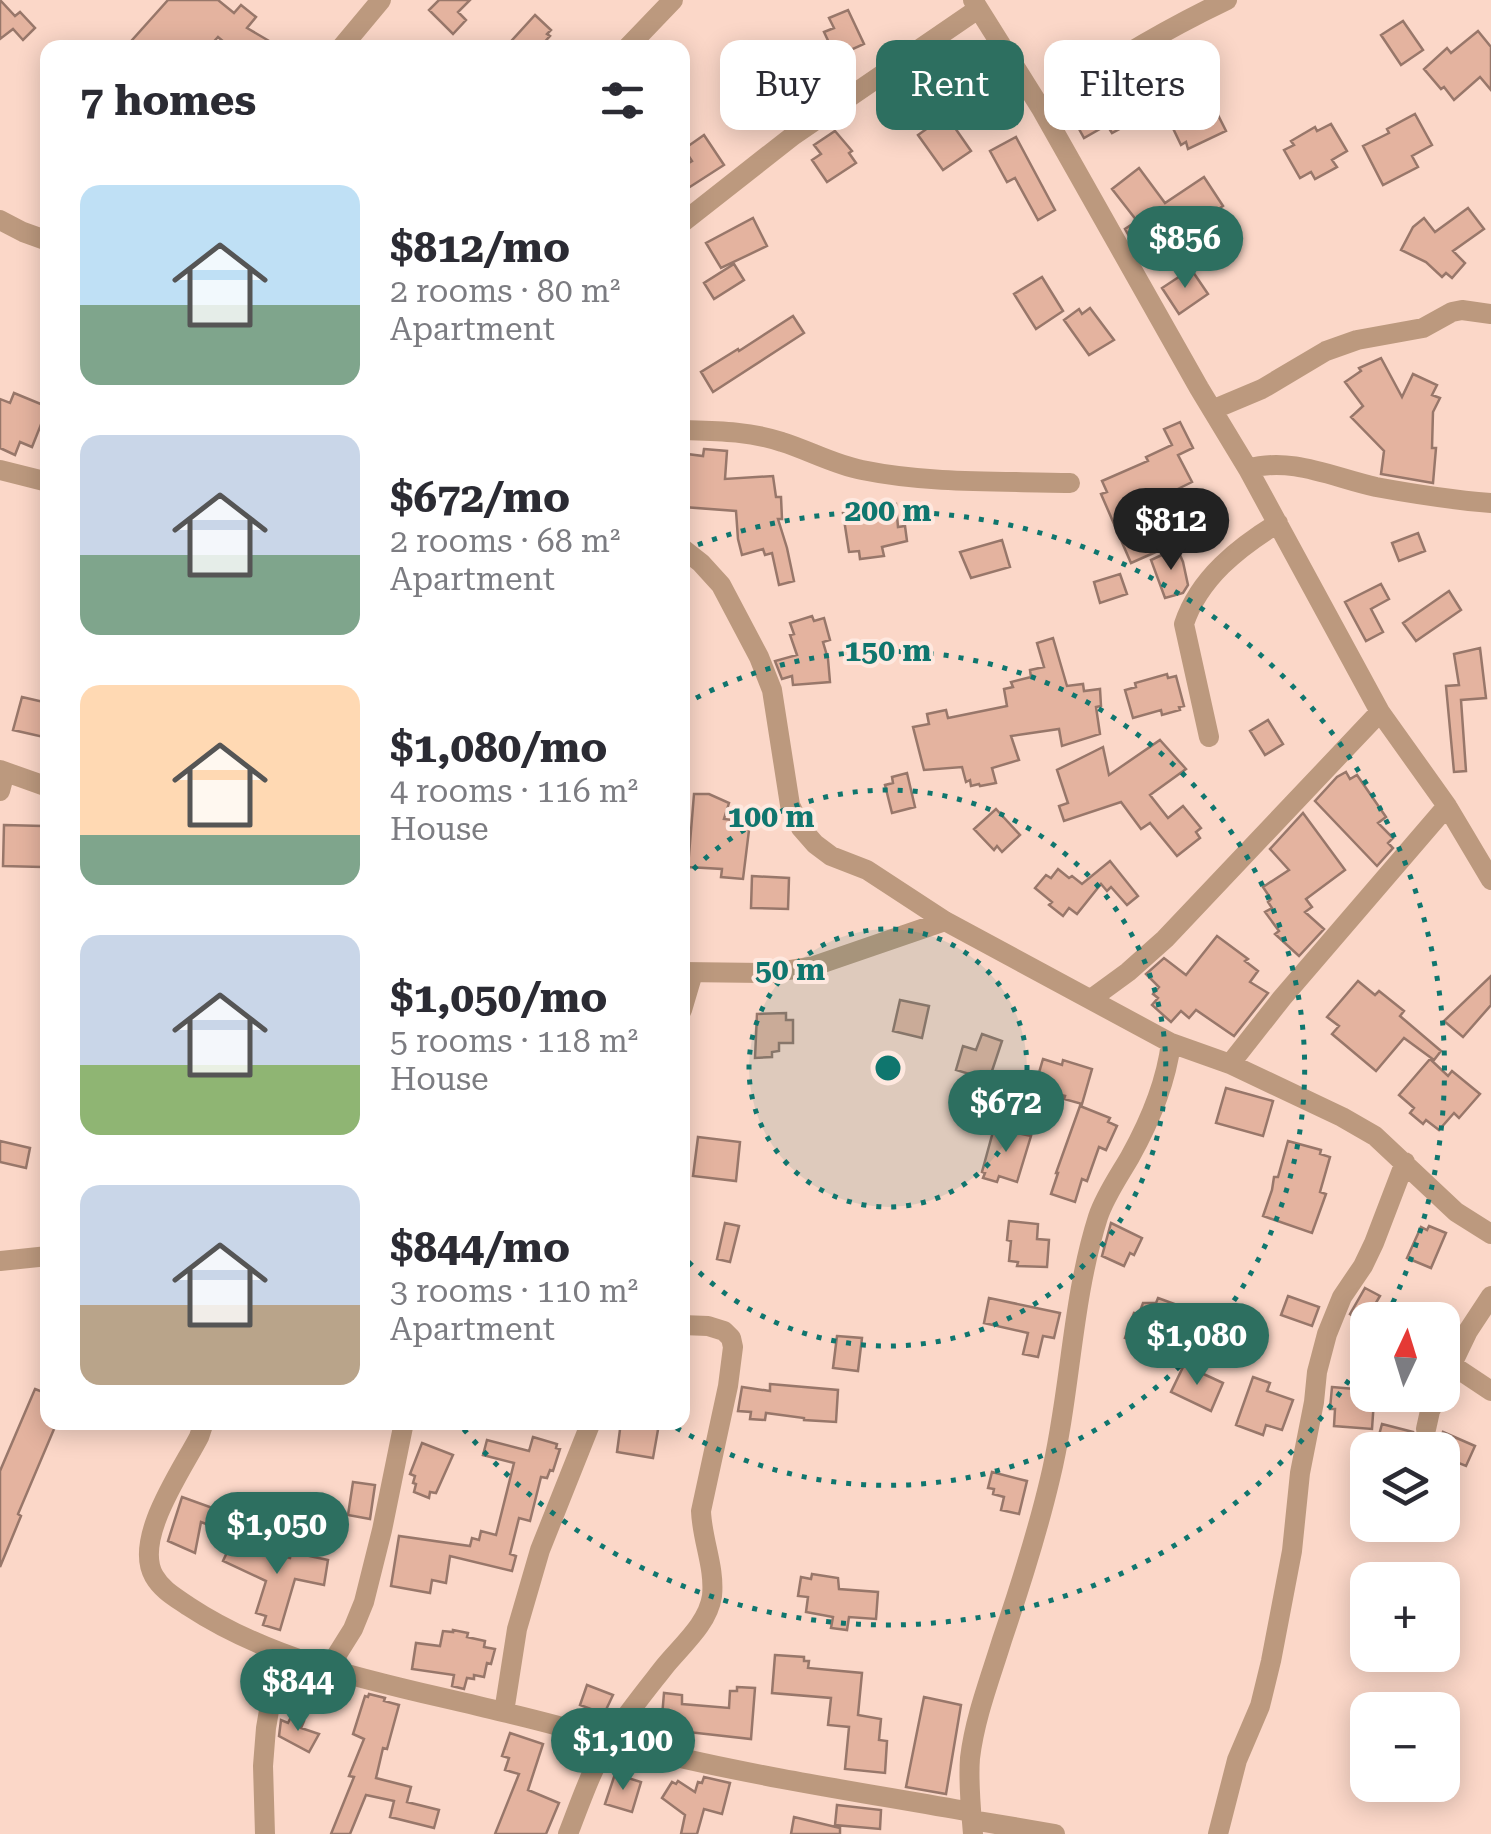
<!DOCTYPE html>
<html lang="en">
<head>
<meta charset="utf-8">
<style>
	:root { --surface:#fff; --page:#f7f7f7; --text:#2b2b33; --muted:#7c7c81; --accent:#2d6f60 }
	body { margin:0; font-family:"Roboto Serif",serif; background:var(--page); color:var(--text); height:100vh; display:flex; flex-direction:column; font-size:38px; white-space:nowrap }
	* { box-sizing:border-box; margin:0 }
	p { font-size:32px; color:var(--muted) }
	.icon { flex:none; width:55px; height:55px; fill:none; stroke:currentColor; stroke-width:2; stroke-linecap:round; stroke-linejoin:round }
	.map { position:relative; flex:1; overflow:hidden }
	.panel { position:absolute; left:40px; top:40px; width:650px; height:1390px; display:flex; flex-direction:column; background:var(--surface); border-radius:20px; box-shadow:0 5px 25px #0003 }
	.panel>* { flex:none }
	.guide { position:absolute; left:720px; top:40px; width:620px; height:90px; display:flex; gap:20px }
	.needle { width:65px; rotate:4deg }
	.tools { position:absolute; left:1350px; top:1302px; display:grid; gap:20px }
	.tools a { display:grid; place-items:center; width:110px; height:110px; border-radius:20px; background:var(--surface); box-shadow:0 5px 25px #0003; font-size:50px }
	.price { position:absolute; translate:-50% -85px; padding:0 22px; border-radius:35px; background:var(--accent); color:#fff; font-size:32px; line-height:65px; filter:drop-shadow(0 2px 5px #0008) }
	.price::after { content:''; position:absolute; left:50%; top:60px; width:30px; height:22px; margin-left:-15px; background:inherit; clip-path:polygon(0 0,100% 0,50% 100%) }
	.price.selected { background:#222; color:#fff }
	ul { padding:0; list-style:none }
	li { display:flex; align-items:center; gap:30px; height:250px; padding:0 40px }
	li span { display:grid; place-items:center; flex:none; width:280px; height:200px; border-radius:20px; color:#555 }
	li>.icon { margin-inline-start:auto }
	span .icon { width:120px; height:120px; fill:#fffc; stroke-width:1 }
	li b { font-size:42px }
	h2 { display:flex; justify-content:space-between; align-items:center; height:120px; padding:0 40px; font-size:42px }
	.chip { padding:0 35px; border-radius:20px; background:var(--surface); box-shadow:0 5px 25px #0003; font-size:35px; line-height:90px }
	.chip.selected { background:var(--accent); color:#fff }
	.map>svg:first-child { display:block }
	.building { fill:#e4b39f; stroke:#98776a; stroke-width:2.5 }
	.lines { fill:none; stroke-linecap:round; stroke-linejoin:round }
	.minor { stroke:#bc997e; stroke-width:20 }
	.ring { fill:none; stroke:#0f766e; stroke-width:5; stroke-dasharray:5 10 }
	.centre { fill:#0f766e; stroke:#fee8df; stroke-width:5 }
	.ring-label { font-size:30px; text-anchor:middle; font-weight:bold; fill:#0f766e; stroke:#fee8df; stroke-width:8; stroke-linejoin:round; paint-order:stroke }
</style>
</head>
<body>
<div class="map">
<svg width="1491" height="1834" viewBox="0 0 1491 1834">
	<rect width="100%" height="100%" fill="#fbd7c8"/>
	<path class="building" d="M0,0L15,16L20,12L35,28L23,40L13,29L0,39Z
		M168,0H218L234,13L241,5L256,17L247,28L281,48H231L218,37L208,48H125Z
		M439,0H470L458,12L466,20L453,34L429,10Z
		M848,10L864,44L844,53L842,47L833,51L824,32L834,28L829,18Z
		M535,15L551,30L547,34L550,36L539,48H505Z
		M1403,21L1423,50L1401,65L1381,35Z
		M1478,31L1491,47V90L1480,77L1454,100L1444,87L1441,89L1424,69L1447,48L1451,53Z
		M1103,102L1110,114L1117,110L1125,126L1112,133L1107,125L1084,138L1073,118Z
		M1215,109L1226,131L1188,149L1186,142L1181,145L1170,122L1187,114L1189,118L1200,113L1202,116Z
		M1415,114L1432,145L1412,156L1418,167L1383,185L1363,146L1389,133L1387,129Z
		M946,115L971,151L943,170L918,135Z
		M1331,124L1347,151L1332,160L1337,167L1315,179L1311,172L1300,178L1284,150L1294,145L1291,141L1315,127L1317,131Z
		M835,131L852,151L849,153L856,163L827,182L812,160L821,154L814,145Z
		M704,135L724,165L682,192V167L692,161L684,149Z
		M1016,137L1055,210L1038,220L1015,178L1007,182L990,151Z
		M1139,168L1165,203L1204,177L1223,206L1142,259L1125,229L1137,221L1112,189Z
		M1468,208L1484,229L1453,251L1465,263L1452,278L1446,273L1442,277L1426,262L1401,250L1413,227L1424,218L1435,232Z
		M753,218L767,246L721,268L706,243Z
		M734,264L744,280L714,299L704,283Z
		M1191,269L1208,294L1179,314L1162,288Z
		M1042,277L1063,311L1036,329L1014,294Z
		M1090,308L1114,340L1089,355L1064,320L1079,309L1082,314Z
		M793,316L804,333L713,392L701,372L738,349L739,351Z
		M1381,358L1402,397L1413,374L1437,385L1432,395L1440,398L1433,412L1432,448H1436L1433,483L1381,474L1384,451L1351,417L1363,406L1345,382L1361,371L1359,368Z
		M14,393L48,407L32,447L20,442L15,455L0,448V399L10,403Z
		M1180,422L1193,448L1178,455L1192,482L1139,508L1158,551L1131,563L1101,494L1107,492L1102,481L1148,461L1146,457L1172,445L1164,429Z
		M704,449L727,451L725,479L773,476L776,497H781L782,519H778L787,548L794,581L779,585L772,553L765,555L763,549L742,555L738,539L736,511L684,507L682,464H686L687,454L703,456Z
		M896,504L898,527L905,526L907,541L882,547L884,556L860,559L859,551L849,552L843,513Z
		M1418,533L1425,551L1399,561L1392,543Z
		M1002,540L1010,567L971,578L960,552Z
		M1177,548L1183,562L1188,585L1183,593L1165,598L1151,560Z
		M1120,574L1127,594L1100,603L1094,582Z
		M1381,584L1389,599L1371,609L1383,632L1366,641L1345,602Z
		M1449,591L1461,610L1416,641L1403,623Z
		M812,616L814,621L824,618L830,640L823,642L828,659L830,682L793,685L792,676L782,679L775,661L797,655L790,635L794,634L790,623Z
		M1053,638L1067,686L1083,684L1084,691L1100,689L1101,706L1096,707L1100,734L1062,746L1059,729L1011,736L1019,760L992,768L996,783L980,786L979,784L971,786L970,780L966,782L962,767L924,770L913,727L929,724L927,714L946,710L948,718L1007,706L1004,689L1013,687L1011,682L1031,677L1030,670L1044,667L1037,643Z
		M1480,648L1486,698L1461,700L1466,771L1454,772L1446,686L1459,685L1454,654Z
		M1167,674L1168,678L1176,676L1184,706L1179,707L1180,710L1162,715L1161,710L1133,718L1125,690L1136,687L1135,683Z
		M22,697L48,703V738L13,730Z
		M1268,720L1283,744L1265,755L1250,731Z
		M1160,740L1186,769L1150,795L1168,818L1183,806L1201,828L1196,832L1200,838L1177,856L1150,823L1141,829L1121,802L1064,821L1059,806L1068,803L1057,770L1103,747L1109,775Z
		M1346,772L1350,779L1357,775L1386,817L1378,823L1393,838L1388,843L1393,848L1377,866L1315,801L1337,777Z
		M907,773L915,807L892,813L885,785L893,783L892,777Z
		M694,794H709L729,803L724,819L750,822L743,879L721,877L722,869L688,867Z
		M996,809L1020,835L1002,852L997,846L994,850L974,829Z
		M1303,813L1345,870L1306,899L1312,907L1305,912L1324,929L1299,956L1275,934L1279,931L1265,912L1272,908L1268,902L1271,899L1263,887L1289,870L1270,849Z
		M4,825L43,826L42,867L3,866Z
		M1110,861L1138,896L1127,905L1111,887L1107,891L1101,884L1077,914L1069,908L1063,916L1049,905L1052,902L1035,888L1046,875L1051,878L1058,869L1069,878L1072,876L1082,884Z
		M752,876L789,878L788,909L751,908Z
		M1217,936L1248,959L1245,961L1258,971L1250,982L1268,993L1234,1036L1196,1010L1189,1018L1181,1011L1171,1022L1152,1005L1158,998L1153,994L1159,987L1146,974L1164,958L1186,975Z
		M1491,976V1005L1463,1037L1444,1021Z
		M1358,981L1375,995L1379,991L1404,1011L1400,1016L1441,1051L1434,1060L1404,1038L1376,1071L1332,1034L1339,1026L1327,1017Z
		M900,1000L929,1006L922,1038L893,1031Z
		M786,1013V1020H793V1043H779V1051L772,1052V1057L755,1058L757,1014Z
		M982,1034L1002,1041L989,1080L956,1070L963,1046L976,1050Z
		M1043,1059L1062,1065L1063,1060L1092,1069L1082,1104L1064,1099L1065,1096L1057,1094L1058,1090L1036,1083Z
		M1430,1059L1448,1076L1452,1071L1480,1094L1459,1118L1454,1113L1439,1130L1426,1120L1423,1124L1410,1113L1414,1108L1399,1095Z
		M1226,1088L1273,1101L1263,1136L1216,1123Z
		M1080,1106L1110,1118L1108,1122L1117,1126L1106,1150L1099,1147L1087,1181L1082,1179L1075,1202L1051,1194L1058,1173H1056Z
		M994,1128L1031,1136L1017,1182L999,1176L997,1182L983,1178L985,1173L982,1172Z
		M698,1137L740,1142L736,1181L693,1176Z
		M0,1141L30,1148L26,1168L0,1162Z
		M1288,1141L1321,1150L1320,1154L1330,1157L1320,1192L1326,1194L1312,1233L1263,1216L1272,1190L1274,1177H1278Z
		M1009,1221L1038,1224L1037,1239L1049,1240L1047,1267L1017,1266L1018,1262L1009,1261L1011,1241L1007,1240Z
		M725,1223L739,1226L730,1262L717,1259Z
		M1111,1223L1142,1238L1134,1255L1130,1253L1124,1266L1102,1256Z
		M1429,1226L1446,1233L1431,1268L1407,1258L1421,1227L1427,1230Z
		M1365,1288L1380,1296L1364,1323L1350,1314Z
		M1288,1296L1319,1307L1312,1326L1281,1315Z
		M989,1298L1060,1313L1054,1338L1043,1336L1038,1357L1023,1354L1028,1333L984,1323Z
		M1158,1298L1180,1306L1164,1351L1125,1338L1134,1313L1139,1314L1143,1303H1156Z
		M837,1336L862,1338L858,1371L833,1368Z
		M1184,1365L1223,1383L1211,1411L1171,1392Z
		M1253,1377L1270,1383L1267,1391L1293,1400L1282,1430L1266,1425L1263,1435L1236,1425Z
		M770,1384L838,1390L836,1422L804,1420V1418L766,1413L765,1420L750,1419L751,1412L738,1411L742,1387L770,1391Z
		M1332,1387L1366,1390L1365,1399L1374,1400L1372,1429L1334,1426L1335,1409H1330Z
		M35,1389L48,1394V1422H57L18,1514L21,1516L0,1567V1471Z
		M621,1422L659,1424L653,1458L617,1452Z
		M1382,1424L1413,1432L1410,1450H1375Z
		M1443,1432L1475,1446L1466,1466L1454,1461L1442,1487V1450H1435Z
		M533,1437L557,1444L556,1448L560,1449L553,1471L550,1470L547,1478L541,1477L530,1521L519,1518L510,1554L516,1556L512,1571L450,1556L446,1583L432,1580L430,1593L391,1586L399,1536L470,1546L472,1538L479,1540L481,1531L496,1535L514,1463L483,1455L487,1440L529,1451Z
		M422,1443L453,1455L436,1493L430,1492L429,1498L414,1492L416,1484L413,1483L415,1476L410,1474Z
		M992,1472L1027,1481L1019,1514L1001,1510L1004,1497L993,1494L994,1489L988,1488Z
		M353,1482L375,1485L370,1519L348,1515Z
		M182,1497L246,1520L242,1538L201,1522L195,1553L168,1541Z
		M231,1544L290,1558L291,1552L328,1560L324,1585L295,1579L280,1630L263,1625L266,1616L256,1613L266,1581L223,1561Z
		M812,1574L838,1578L839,1589L878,1592L876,1619L849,1617L847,1630L831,1628L833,1617L806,1612L808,1597L798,1596L801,1577L811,1579Z
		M453,1630L468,1633L467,1637L485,1641L484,1647L495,1649L491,1664L487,1663L484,1677L474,1675V1679L467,1678L464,1689L452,1686L454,1675L412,1669L416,1643L440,1646L443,1631L453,1632Z
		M775,1655L804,1657V1661H809L808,1668L862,1673L858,1715L881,1719L879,1740L887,1741L885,1773L845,1769L849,1727L828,1725L831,1698L772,1693Z
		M587,1685L613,1695L604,1714L580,1705Z
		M737,1687L755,1688L751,1739L661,1729L664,1693L682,1695V1704L729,1708L730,1691H737Z
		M369,1694L385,1698L384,1701L399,1705L387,1749L383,1748L376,1778L411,1787L407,1802L439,1810L434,1828L390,1817L394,1801L366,1795L350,1834H331L354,1777L349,1776L364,1739L353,1734L365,1696L368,1697Z
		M924,1697L961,1705L946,1794L906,1787Z
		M292,1715L304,1721L301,1728L319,1734L309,1752L279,1736L281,1720L288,1723Z
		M510,1733L543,1744L528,1790L559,1803L546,1834H495L519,1774L505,1770L509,1758L502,1756Z
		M615,1774L641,1782L632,1812L605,1804Z
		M704,1777L730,1783L722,1814L704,1809L697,1834H681L685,1815L662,1798L672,1782L676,1784L678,1781L695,1792L698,1782L702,1783Z
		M837,1805L881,1810L880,1829L835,1825Z
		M794,1817L840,1828V1834H791Z"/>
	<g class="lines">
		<path class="minor" d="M973,0L1042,110L1199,388L1248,469L1380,712L1447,806L1491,880
			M341,48L381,0
			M627,48L673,0
			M1042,110C1103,66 1160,32 1227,0
			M0,220L23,232L48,241
			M682,223L794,135L978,9
			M1212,410L1262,389L1326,351L1357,340L1423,328L1452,312L1462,310L1491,314
			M682,430C716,431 749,431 782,442C808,450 835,465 862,470C930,484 1001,481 1070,483
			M1248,469C1291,456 1334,478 1376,487C1414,494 1452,500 1491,503
			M0,470L48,482
			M682,548L701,563L721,585L759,657L772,690L790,805L801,828L815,844L831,856L867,870L945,921L1171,1043L1230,1064L1342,1117L1375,1136L1456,1212L1491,1234
			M1209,737L1184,624C1199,578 1239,547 1278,523
			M0,770L48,787
			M0,791L5,772
			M682,972L771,973L814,966L945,921
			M1091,999L1128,972L1165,939L1380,712
			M682,1010L693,973
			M1230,1064L1282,998L1447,806
			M0,1261L48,1256
			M1452,1365L1491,1391
			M1442,1385L1468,1331L1491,1296
			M204,1422L199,1437C182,1470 133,1539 154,1576C162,1590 175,1597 188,1606C282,1668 395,1685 503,1712C560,1725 615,1742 672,1756C771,1779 871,1794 971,1812
			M1426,1429L1430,1411L1438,1395
			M328,1669L353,1629L364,1602L382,1530L404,1422
			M504,1712L517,1629L540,1550L591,1422
			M972,1820L1055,1834
			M265,1834L263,1766L266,1728L279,1653
			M568,1834C581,1801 593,1764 613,1735C629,1711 647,1689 665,1666C681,1646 708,1624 712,1596C715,1567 702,1540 701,1511L728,1386L733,1347L731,1338L724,1331L708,1326L682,1325
			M973,1834C971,1809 968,1783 970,1758C975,1717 990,1679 1002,1640C1020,1587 1037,1534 1050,1479C1071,1393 1071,1302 1098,1217C1105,1196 1119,1176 1130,1157C1150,1121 1166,1083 1171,1043
			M1218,1834L1237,1760L1260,1706L1271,1661L1292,1551L1300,1473L1314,1402L1317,1372L1327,1334L1342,1297L1363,1266L1374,1243L1405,1162"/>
	</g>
	<circle cx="888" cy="1068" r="139" fill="#0f766e" fill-opacity=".12"/>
	<g class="ring">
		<circle cx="888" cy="1068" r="139"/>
		<path d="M683 880A278 278 0 1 1 683 1256"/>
		<path d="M683 705A417 417 0 1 1 670 1424"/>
		<path d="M1365 1355A557 557 0 0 1 461 1426M684 550A557 557 0 0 1 1386 1317"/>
	</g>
	<circle cx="888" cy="1068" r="15" class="centre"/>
	<g class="ring-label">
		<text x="888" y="521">200 m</text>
		<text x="888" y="661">150 m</text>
		<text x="771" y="827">100 m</text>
		<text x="790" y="980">50 m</text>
	</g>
</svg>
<div class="tools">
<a><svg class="needle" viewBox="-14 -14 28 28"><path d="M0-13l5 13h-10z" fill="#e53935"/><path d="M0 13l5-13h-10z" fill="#7c7c81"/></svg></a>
<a><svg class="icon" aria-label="layers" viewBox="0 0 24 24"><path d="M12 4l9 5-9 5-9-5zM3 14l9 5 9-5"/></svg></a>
<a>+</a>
<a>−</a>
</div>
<b class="price" style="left:1185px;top:291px">$856</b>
<b class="price selected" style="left:1171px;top:573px">$812</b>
<b class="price" style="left:1006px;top:1155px">$672</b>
<b class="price" style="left:1197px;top:1388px">$1,080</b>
<b class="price" style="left:277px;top:1577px">$1,050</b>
<b class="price" style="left:298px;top:1734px">$844</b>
<b class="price" style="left:623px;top:1793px">$1,100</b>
<div class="guide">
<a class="chip">Buy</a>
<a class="chip selected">Rent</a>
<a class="chip">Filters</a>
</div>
<section class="panel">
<h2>7 homes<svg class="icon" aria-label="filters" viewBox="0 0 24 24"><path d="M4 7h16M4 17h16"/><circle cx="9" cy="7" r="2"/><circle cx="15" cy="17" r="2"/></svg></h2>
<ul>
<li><span style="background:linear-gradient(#bfe0f5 60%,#7fa58c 0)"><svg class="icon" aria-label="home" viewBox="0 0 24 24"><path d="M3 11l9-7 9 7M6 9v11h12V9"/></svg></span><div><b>$812/mo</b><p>2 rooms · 80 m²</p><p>Apartment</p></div></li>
<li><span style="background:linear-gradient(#c9d6e8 60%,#7fa58c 0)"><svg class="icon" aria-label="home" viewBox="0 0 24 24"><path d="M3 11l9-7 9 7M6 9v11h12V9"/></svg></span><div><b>$672/mo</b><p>2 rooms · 68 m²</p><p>Apartment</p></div></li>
<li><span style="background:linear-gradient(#ffd9b3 75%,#7fa58c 0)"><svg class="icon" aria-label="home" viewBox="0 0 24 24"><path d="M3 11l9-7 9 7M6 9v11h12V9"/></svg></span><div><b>$1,080/mo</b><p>4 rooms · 116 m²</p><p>House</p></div></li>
<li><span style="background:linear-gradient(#c9d6e8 65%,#8fb573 0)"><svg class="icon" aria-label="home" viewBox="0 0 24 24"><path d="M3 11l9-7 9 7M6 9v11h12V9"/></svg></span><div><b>$1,050/mo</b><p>5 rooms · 118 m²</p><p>House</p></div></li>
<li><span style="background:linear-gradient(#c9d6e8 60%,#b9a48a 0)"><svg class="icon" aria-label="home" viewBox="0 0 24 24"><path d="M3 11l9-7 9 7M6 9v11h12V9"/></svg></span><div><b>$844/mo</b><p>3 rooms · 110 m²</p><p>Apartment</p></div></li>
</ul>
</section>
</div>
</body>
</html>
